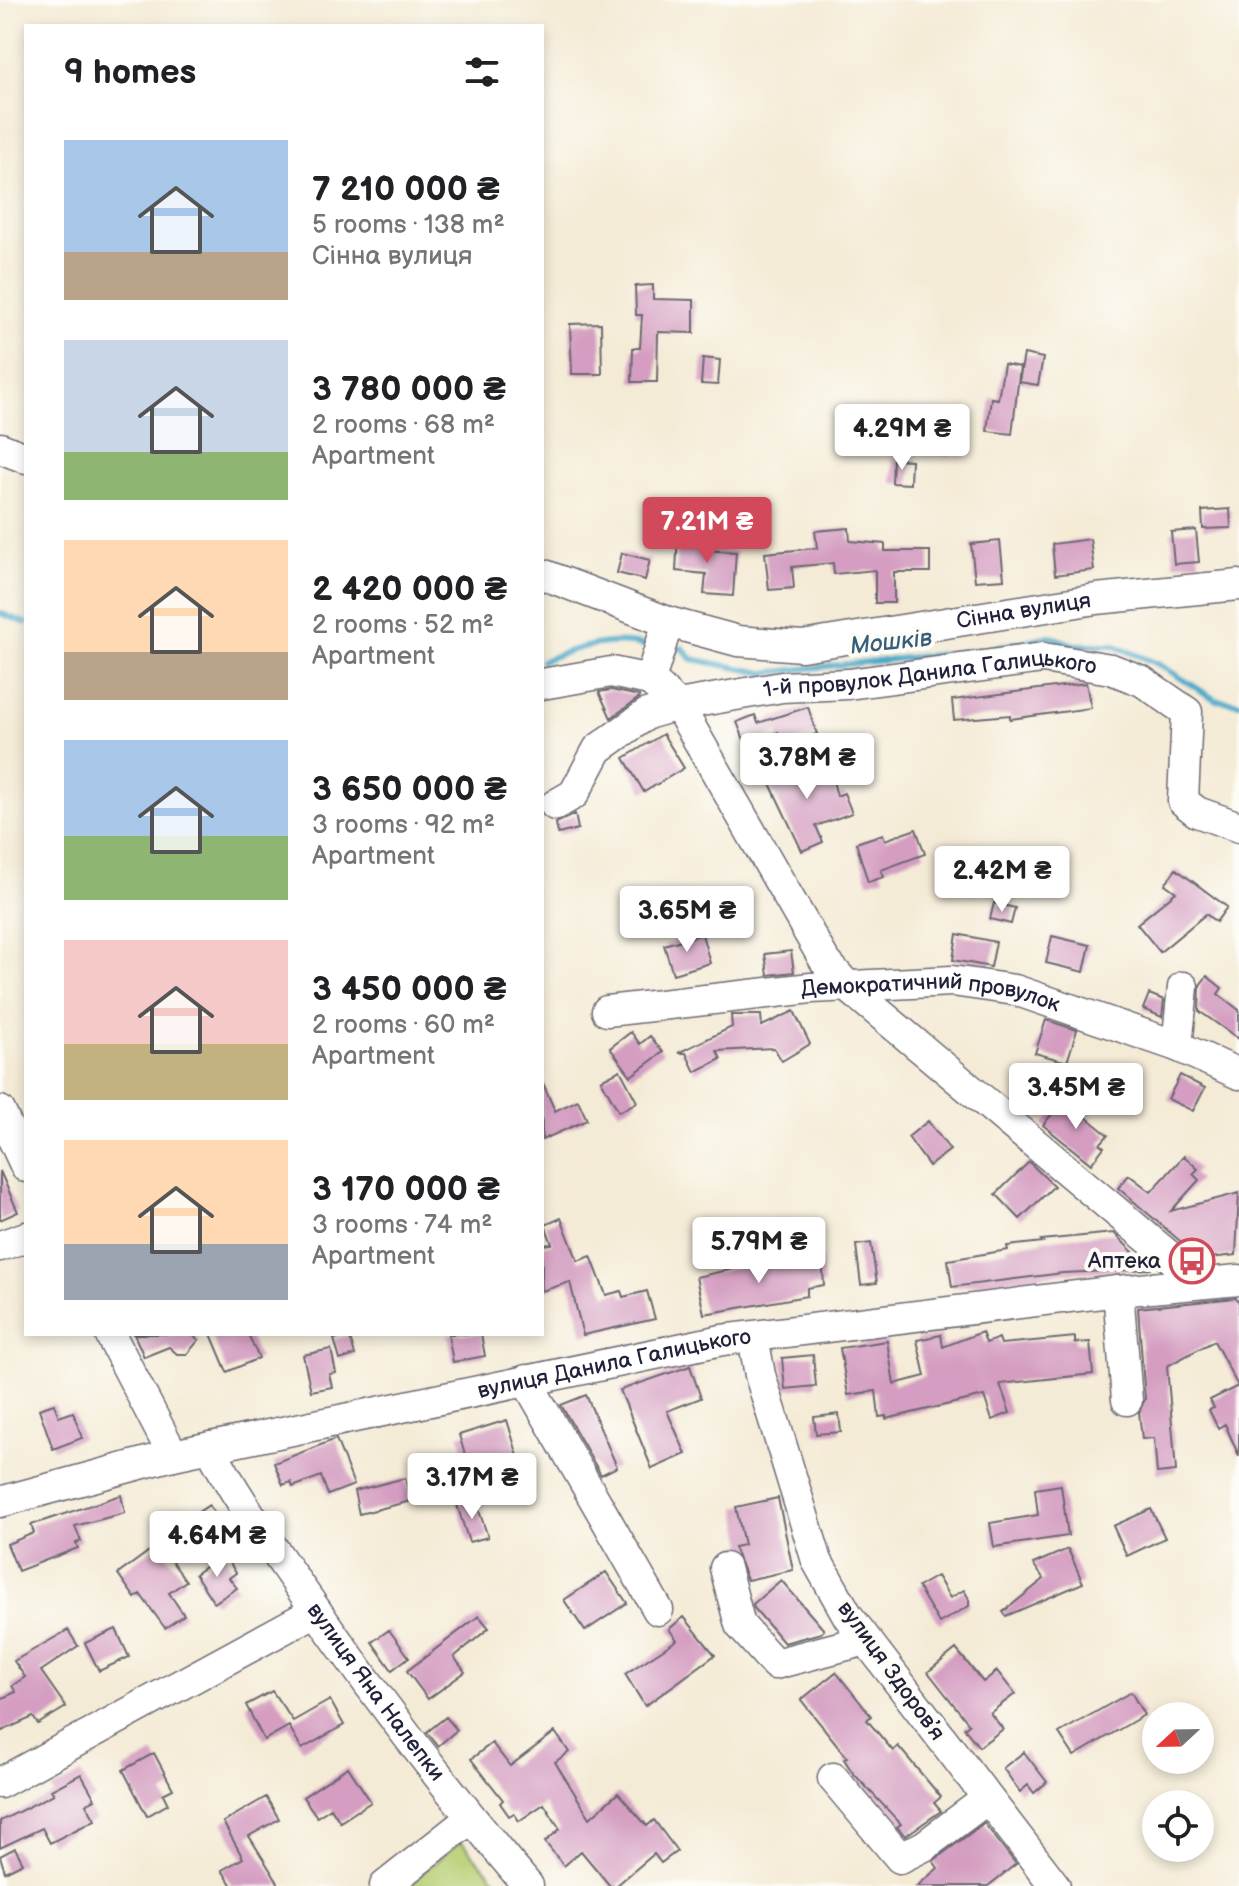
<!DOCTYPE html>
<html lang="en">
<head>
<meta charset="utf-8">
<style>
	:root { --surface:#fff; --page:#f6f6f6; --text:#202124; --muted:#757577; --accent:#d1495b }
	body { margin:0; font-family:"Balsamiq Sans",sans-serif; background:var(--page); color:var(--text); height:100vh; display:flex; flex-direction:column; font-size:30px; white-space:nowrap }
	* { box-sizing:border-box; margin:0 }
	p { font-size:26px; color:var(--muted) }
	.icon { flex:none; width:44px; height:44px; fill:none; stroke:currentColor; stroke-width:2; stroke-linecap:round; stroke-linejoin:round }
	.map { position:relative; flex:1; overflow:hidden }
	.panel { position:absolute; left:24px; top:24px; width:520px; height:1312px; display:flex; flex-direction:column; background:var(--surface); border-radius:0px; box-shadow:0 4px 12px #0003 }
	.panel>* { flex:none }
	.needle { width:52px; rotate:248deg }
	.controls { position:absolute; left:1142px; top:1702px; display:grid; gap:16px }
	.controls a { display:grid; place-items:center; width:72px; height:72px; border-radius:50%; background:var(--surface); box-shadow:0 4px 12px #0003; font-size:40px }
	.price { position:absolute; translate:-50% -68px; padding:0 18px; border-radius:8px; background:#fff; color:#222; font-size:26px; line-height:52px; filter:drop-shadow(0 2px 4px #0008) }
	.price::after { content:''; position:absolute; left:50%; top:48px; width:24px; height:18px; margin-left:-12px; background:inherit; clip-path:polygon(0 0,100% 0,50% 100%) }
	.price.on { background:var(--accent); color:#fff }
	ul { padding:0; list-style:none }
	li { display:flex; align-items:center; gap:24px; height:200px; padding:0 40px }
	li span { display:grid; place-items:center; flex:none; width:224px; height:160px; border-radius:0px; color:#555 }
	li>.icon { margin-inline-start:auto }
	span .icon { width:96px; height:96px; fill:#fffc; stroke-width:1 }
	li b { font-size:34px }
	h2 { display:flex; justify-content:space-between; align-items:center; height:96px; padding:0 40px; font-size:34px }
	.map>svg:first-child { display:block }
	.green { fill:#b7ce72; stroke:#6c7856; stroke-width:2 }
	.lines { fill:none; stroke-linecap:round; stroke-linejoin:round }
	.stream { stroke:#49a8c8; stroke-width:6 }
	.building { fill:#d49dc1 }
	.minor-casing { stroke:#6c6871; stroke-width:33 }
	.minor { stroke:#fff; stroke-width:30 }
	.labels { text-anchor:middle; dominant-baseline:central; stroke-width:8; stroke-linejoin:round; paint-order:stroke }
	.street-label { font-size:22px; fill:#22223b; stroke:#fdfcf7 }
	.poi-label { font-size:22px; fill:#22223b; stroke:#fdfcf7; text-anchor:end }
	.water-label { font-size:24px; font-style:italic; fill:#345e7a; stroke:#fdfcf7 }
</style>
</head>
<body>
<div class="map">
<svg width="1239" height="1886" viewBox="0 0 1239 1886">
	<rect width="100%" height="100%" fill="#fdfcf7"/>
	<filter id="ink" filterUnits="userSpaceOnUse"><feTurbulence type="fractalNoise" baseFrequency=".0125" numOctaves="2"/><feDisplacementMap in="SourceGraphic" scale="16" xChannelSelector="R" yChannelSelector="G"/><feConvolveMatrix kernelMatrix="1 2 1 2 8 2 1 2 1" color-interpolation-filters="sRGB"/></filter>
	<filter id="wash" filterUnits="userSpaceOnUse"><feTurbulence type="fractalNoise" baseFrequency=".006" numOctaves="4" result="noise"/><feDisplacementMap in="SourceGraphic" scale="32" xChannelSelector="R" yChannelSelector="G"/><feGaussianBlur stdDeviation="1.8" result="paint"/><feColorMatrix in="noise" values="0 0 0 0 0 0 0 0 0 0 0 0 0 0 0 0 0 1.4 0 .05"/><feComposite in="paint" operator="in"/></filter>
	<g filter="url(#wash)">
		<rect width="100%" height="100%" fill="#f4ebd6"/>
		<path class="green" d="M461,1841L501,1886H407Z"/>
		<g class="lines">
			<path class="stream" d="M0,613L26,623
				M669,651L683,648L692,659L764,673L982,650L1050,636L1074,645H1113L1160,665L1216,700L1239,703
				M542,661C577,647 613,636 650,647"/>
		</g>
		<g id="blocks">
			<path class="building" d="M653,285V299L694,300V333L658,332L657,382H632L633,348H640L642,315H636L635,286Z
				M601,323L602,374H572L570,324Z
				M1024,354L1043,358L1038,385L1019,382Z
				M703,358L720,360L718,385L701,384Z
				M1004,364L1020,367L1012,434L987,431L991,398L998,399Z
				M927,419L955,424L950,456L923,452Z
				M893,459L911,460L910,484L892,483Z
				M1230,509L1231,528L1203,529L1202,511Z
				M849,528L850,541L885,544V551H930V572H894V603H875V570L834,574L833,563L792,567L794,588L769,590L765,553L817,548L815,531Z
				M1196,530L1199,562L1174,564L1171,532Z
				M678,534L704,536L703,550L736,552L733,596L704,594L706,574L676,571Z
				M1090,539L1094,570L1055,575L1052,544Z
				M1000,541L1004,579L975,581L971,544Z
				M622,553L650,560L645,580L617,573Z
				M1086,683L1091,708L1010,719V715L954,720L952,700Z
				M611,690L639,696V698L611,718L599,692Z
				M808,707L817,734L782,745L778,732L746,745L737,722L755,715L758,723Z
				M663,734L684,768L644,792L624,758Z
				M792,759L801,777L830,770L837,796L844,793L852,813L816,826L823,842L802,851L765,773Z
				M575,814L578,829L558,834L556,823Z
				M916,829L925,854L881,870L884,877L868,882L856,843L883,834L885,840Z
				M1176,869L1227,907L1216,922L1206,914L1160,952L1137,924L1176,892L1165,884Z
				M994,903L1015,908L1011,924L990,919Z
				M702,934L710,963L673,974L664,945Z
				M957,934L996,942L991,967L953,960Z
				M1052,936L1090,945L1084,972L1046,963Z
				M791,951L794,972L768,975L765,954Z
				M1207,976L1222,988L1218,994L1239,1010V1039L1199,1011L1200,985Z
				M1149,994L1164,1000L1162,1017L1143,1009Z
				M794,1011L810,1044L782,1061L774,1048L717,1051L721,1059L695,1072L686,1053H678L732,1027L731,1015H761L762,1026Z
				M1046,1020L1077,1030L1067,1062L1035,1053Z
				M631,1032L640,1044L650,1036L663,1052L631,1076L610,1048Z
				M620,1070L637,1102L619,1112L601,1080Z
				M1180,1075L1205,1088L1193,1111L1168,1099Z
				M542,1081L555,1111L578,1100L587,1120L542,1140Z
				M1064,1099L1108,1135L1100,1144L1104,1147L1091,1164L1043,1125Z
				M928,1121L950,1150L929,1166L908,1137Z
				M1184,1156L1198,1169L1193,1174L1199,1180L1171,1211L1239,1193L1236,1255L1201,1259L1118,1188L1129,1175L1151,1192Z
				M1029,1162L1054,1186L1020,1219L996,1194Z
				M0,1171L18,1212L0,1220Z
				M561,1218L578,1261L591,1256L606,1295L621,1291L623,1297L647,1291L655,1319L583,1335L570,1282L542,1291V1245L552,1244L545,1225Z
				M1114,1233L1150,1269L1063,1273L952,1287L948,1260L1008,1250L1007,1246L1043,1242L1041,1240Z
				M871,1243L877,1283L861,1285L856,1245Z
				M822,1258L824,1285L807,1288V1296L704,1314L696,1277L751,1265L753,1270L788,1261Z
				M1236,1298L1239,1303V1456L1225,1424L1218,1428L1209,1410L1214,1408L1210,1400L1238,1386L1214,1341L1167,1366L1176,1471L1157,1473L1154,1438L1142,1439L1139,1412L1145,1399L1138,1308Z
				M982,1332L986,1343L999,1338L1001,1344L1075,1337V1343L1090,1342L1093,1374L1000,1384L1010,1413L992,1420L984,1396L886,1419V1416L879,1417L876,1391L848,1395L840,1348L887,1341L894,1384L925,1376L917,1340L941,1335L943,1347Z
				M134,1334H199L194,1336L199,1340L187,1354H177L169,1347L144,1357Z
				M211,1334H248L259,1358L227,1372Z
				M448,1334H481L485,1356L453,1362Z
				M349,1335L355,1355L340,1360L334,1339Z
				M331,1349L336,1373L329,1374L332,1387L311,1391L303,1355Z
				M813,1355L816,1386L785,1389L782,1358Z
				M690,1366L701,1398L667,1411L686,1454L652,1469L620,1390Z
				M586,1395L617,1467L601,1475L561,1405Z
				M54,1404L59,1417L73,1412L82,1438L53,1449L39,1409Z
				M839,1414L841,1432L816,1434L814,1417Z
				M507,1420L524,1476L476,1491L459,1435Z
				M336,1439L354,1485L328,1495L321,1476L293,1487L291,1482L283,1485L274,1463Z
				M405,1478L411,1501L359,1514L354,1491Z
				M1061,1485L1068,1536L994,1547L990,1523L1038,1515L1035,1489Z
				M121,1495L125,1513L75,1526L81,1541L76,1543L78,1548L18,1571L7,1544L34,1533L31,1525Z
				M778,1498L793,1570L747,1580L734,1547L744,1545L736,1507Z
				M475,1499L488,1537L469,1542L457,1505Z
				M209,1505L226,1531L209,1543L191,1517Z
				M1151,1509L1165,1538L1127,1556L1113,1526Z
				M159,1544L186,1581L169,1593L184,1615L165,1628L140,1594L135,1598L118,1574Z
				M1068,1549L1083,1583L1006,1616L1003,1612L1044,1579L1033,1564Z
				M224,1554L236,1573L229,1578L237,1588L214,1603L195,1574Z
				M606,1572L627,1603L585,1631L564,1600Z
				M937,1576L950,1598L964,1590L969,1599V1606L939,1623L918,1587Z
				M781,1580L824,1630L821,1633L784,1643L754,1608L753,1604Z
				M479,1616L489,1628L454,1657L465,1672L428,1699L407,1671Z
				M684,1617L715,1655L645,1706L625,1674L677,1640L669,1629Z
				M116,1629L129,1657L99,1671L85,1643Z
				M68,1630L78,1646L41,1671L66,1707L38,1724L33,1717L0,1732V1699L16,1692L12,1686L25,1677L14,1661Z
				M389,1630L409,1657L392,1670L372,1642Z
				M956,1649L983,1682L997,1671L1015,1694L990,1713L1003,1729L979,1747L964,1728L969,1724L928,1672Z
				M836,1672L871,1716L867,1720L893,1751L898,1746L941,1797L934,1803L941,1811L905,1836L897,1827L901,1824L852,1772L844,1759L847,1757L801,1700Z
				M272,1691L293,1721L330,1700L344,1725L302,1749L289,1726L264,1740L246,1705Z
				M1131,1692L1144,1715L1074,1756L1059,1733Z
				M446,1717L457,1730L438,1746L427,1732Z
				M555,1732L569,1752L555,1762L590,1818L618,1793L647,1826L654,1820L677,1851L661,1863L654,1854L616,1886H610L581,1851L564,1866L545,1842L560,1829L544,1804L519,1821L514,1813L509,1816L500,1803L503,1800L471,1759L492,1743L510,1766Z
				M1024,1752L1047,1782L1034,1793L1028,1785L1020,1792L1003,1768Z
				M154,1753L173,1789L163,1794L168,1804L147,1816L123,1770Z
				M348,1767L371,1802L340,1822L331,1808L317,1817L303,1797Z
				M81,1774L95,1799L86,1804L95,1820L50,1843L42,1828L0,1848V1821L54,1794L51,1790Z
				M266,1797L279,1819L249,1836L280,1886H232L222,1870L243,1858L223,1822Z
				M984,1823L1016,1864L988,1886H917L938,1868L933,1861Z
				M15,1848L23,1863L5,1872L0,1856Z"/>
		</g>
	</g>
	<g filter="url(#ink)">
		<use href="#blocks" fill-opacity="0" stroke="#6c6871" stroke-width="2"/>
		<g class="lines">
			<g class="minor-casing">
				<g id="minor">
					<path d="M0,448L26,458"/>
					<path id="s1" d="M542,574L668,622L738,641L802,646L1096,599L1239,585"/>
					<path d="M668,622L650,680L678,705L825,961L847,986L1200,1282"/>
					<path d="M542,684L611,672L650,680"/>
					<path id="s2" d="M555,805L574,794L598,749L647,714L678,705L782,687L848,684L1043,658L1111,669L1142,681L1187,712L1183,801L1197,812L1239,827"/>
					<path id="s3" d="M607,1011L811,988L952,981L1015,990L1177,1046L1239,1074"/>
					<path d="M1177,1046L1183,987"/>
					<path d="M0,1111L26,1167"/>
					<path d="M0,1246L26,1237"/>
					<path d="M1118,1291L1127,1400"/>
					<path d="M110,1334L173,1455"/>
					<path d="M753,1337L760,1375L817,1561L848,1616L1055,1886"/>
					<path d="M526,1380L658,1610"/>
					<path id="s4" d="M210,1447C235,1496 268,1541 299,1586C371,1691 446,1789 528,1886"/>
					<path id="s5" d="M0,1502L173,1455L722,1340L1118,1291L1239,1280"/>
					<path d="M725,1568L740,1625L775,1664L866,1640"/>
					<path d="M833,1778L900,1858L924,1846L987,1799"/>
					<path d="M0,1783L316,1611"/>
					<path d="M385,1886L471,1818"/>
				</g>
			</g>
			<use href="#minor" class="minor"/>
		</g>
	</g>
	<defs>
		<g id="bus-ring" transform="scale(2.3)"><circle r="9.5" fill="#fdfcf7" stroke="#d1495b" stroke-width="1.5"/><path d="M-5-6H5V4H4V6H2V4H-2V6H-4V4H-5ZM-3.5-4V0h7V-4ZM-3.5 1.2v1.5H-2V1.2ZM2 1.2v1.5H3.5V1.2Z" fill="#d1495b"/></g>
	</defs>
	<g fill-rule="evenodd">
		<use href="#bus-ring" x="1192" y="1261"/>
	</g>
	<g class="labels">
		<g class="street-label">
			<text stroke="none"><textPath href="#s1" startOffset="496">Сінна вулиця</textPath></text>
			<text stroke="none"><textPath href="#s2" startOffset="420">1-й провулок Данила Галицького</textPath></text>
			<text stroke="none"><textPath href="#s3" startOffset="326">Демократичний провулок</textPath></text>
			<text stroke="none"><textPath href="#s5" startOffset="630">вулиця Данила Галицького</textPath></text>
			<text transform="translate(891 1671) rotate(54)">вулиця Здоровʼя</text>
			<text stroke="none"><textPath href="#s4" startOffset="296">вулиця Яна Налепки</textPath></text>
		</g>
		<g class="poi-label">
			<text x="1161" y="1261">Аптека</text>
		</g>
		<g class="water-label">
			<text transform="translate(891 642) rotate(-6)">Мошків</text>
		</g>
	</g>
</svg>
<div class="controls">
<a><svg class="needle" viewBox="-14 -14 28 28"><path d="M0-13l5 13h-10z" fill="#e53935"/><path d="M0 13l5-13h-10z" fill="#757577"/></svg></a>
<a><svg class="icon" aria-label="locate" viewBox="0 0 24 24"><circle cx="12" cy="12" r="6"/><path d="M12 2v4M12 18v4M2 12h4M18 12h4"/></svg></a>
</div>
<b class="price" style="left:902px;top:472px">4.29M ₴</b>
<b class="price on" style="left:707px;top:565px">7.21M ₴</b>
<b class="price" style="left:807px;top:801px">3.78M ₴</b>
<b class="price" style="left:1002px;top:914px">2.42M ₴</b>
<b class="price" style="left:687px;top:954px">3.65M ₴</b>
<b class="price" style="left:1076px;top:1131px">3.45M ₴</b>
<b class="price" style="left:759px;top:1285px">5.79M ₴</b>
<b class="price" style="left:472px;top:1521px">3.17M ₴</b>
<b class="price" style="left:217px;top:1579px">4.64M ₴</b>
<section class="panel">
<h2>9 homes<svg class="icon" aria-label="filters" viewBox="0 0 24 24"><path d="M4 7h16M4 17h16"/><circle cx="9" cy="7" r="2"/><circle cx="15" cy="17" r="2"/></svg></h2>
<ul>
<li><span style="background:linear-gradient(#a9c7e8 70%,#b9a48a 0)"><svg class="icon" aria-label="home" viewBox="0 0 24 24"><path d="M3 11l9-7 9 7M6 9v11h12V9"/></svg></span><div><b>7 210 000 ₴</b><p>5 rooms · 138 m²</p><p>Сінна вулиця</p></div></li>
<li><span style="background:linear-gradient(#c9d6e8 70%,#8fb573 0)"><svg class="icon" aria-label="home" viewBox="0 0 24 24"><path d="M3 11l9-7 9 7M6 9v11h12V9"/></svg></span><div><b>3 780 000 ₴</b><p>2 rooms · 68 m²</p><p>Apartment</p></div></li>
<li><span style="background:linear-gradient(#ffd9b3 70%,#b9a48a 0)"><svg class="icon" aria-label="home" viewBox="0 0 24 24"><path d="M3 11l9-7 9 7M6 9v11h12V9"/></svg></span><div><b>2 420 000 ₴</b><p>2 rooms · 52 m²</p><p>Apartment</p></div></li>
<li><span style="background:linear-gradient(#a9c7e8 60%,#8fb573 0)"><svg class="icon" aria-label="home" viewBox="0 0 24 24"><path d="M3 11l9-7 9 7M6 9v11h12V9"/></svg></span><div><b>3 650 000 ₴</b><p>3 rooms · 92 m²</p><p>Apartment</p></div></li>
<li><span style="background:linear-gradient(#f6c9c9 65%,#c2b280 0)"><svg class="icon" aria-label="home" viewBox="0 0 24 24"><path d="M3 11l9-7 9 7M6 9v11h12V9"/></svg></span><div><b>3 450 000 ₴</b><p>2 rooms · 60 m²</p><p>Apartment</p></div></li>
<li><span style="background:linear-gradient(#ffd9b3 65%,#9aa5b1 0)"><svg class="icon" aria-label="home" viewBox="0 0 24 24"><path d="M3 11l9-7 9 7M6 9v11h12V9"/></svg></span><div><b>3 170 000 ₴</b><p>3 rooms · 74 m²</p><p>Apartment</p></div></li>
</ul>
</section>
</div>
</body>
</html>
